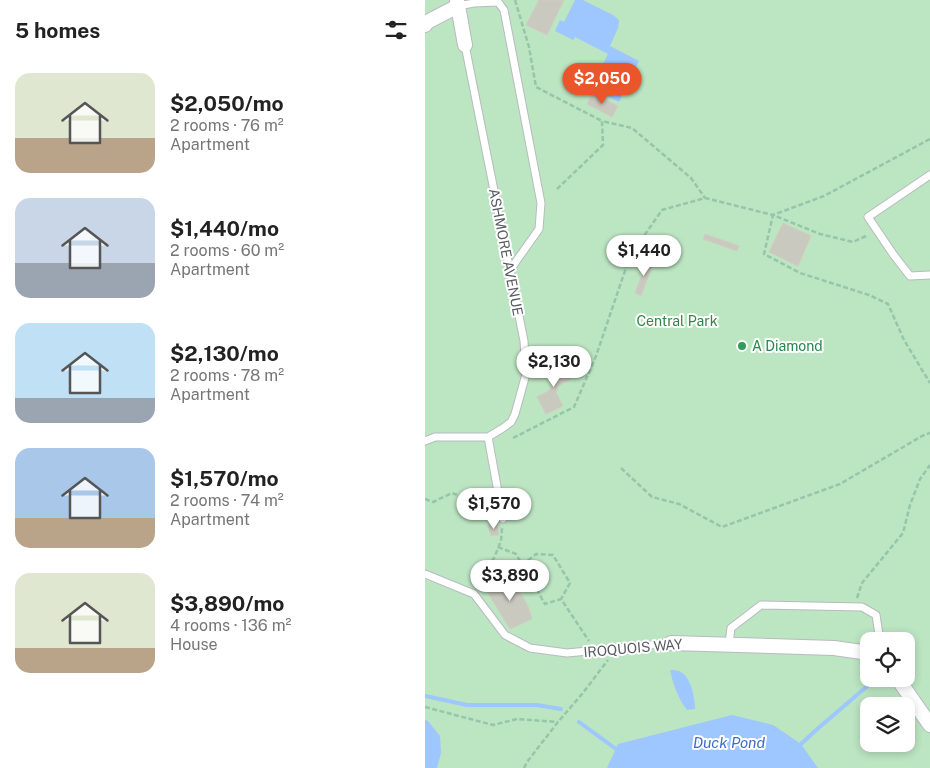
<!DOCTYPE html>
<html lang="en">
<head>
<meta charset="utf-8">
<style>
	:root { --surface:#fff; --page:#f6f6f6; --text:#222; --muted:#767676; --accent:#ea5529 }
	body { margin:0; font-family:"Public Sans",sans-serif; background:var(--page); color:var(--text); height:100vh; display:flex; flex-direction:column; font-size:19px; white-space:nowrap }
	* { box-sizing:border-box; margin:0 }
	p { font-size:16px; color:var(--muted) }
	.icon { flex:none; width:28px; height:28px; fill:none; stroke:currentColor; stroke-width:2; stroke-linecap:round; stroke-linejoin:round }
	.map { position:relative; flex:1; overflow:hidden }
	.panel { display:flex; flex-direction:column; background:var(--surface); width:425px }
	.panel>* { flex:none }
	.fabs { position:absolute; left:435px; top:632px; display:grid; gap:10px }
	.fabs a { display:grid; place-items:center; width:55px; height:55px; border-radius:10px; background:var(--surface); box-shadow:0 2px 8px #0003; font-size:25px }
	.price { position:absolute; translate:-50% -42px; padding:0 11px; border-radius:18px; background:#fff; color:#222; font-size:16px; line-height:32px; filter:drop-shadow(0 1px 2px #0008) }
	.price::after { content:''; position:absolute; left:50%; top:30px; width:15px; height:11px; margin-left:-8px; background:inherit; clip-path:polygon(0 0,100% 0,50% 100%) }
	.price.selected { background:var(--accent); color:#fff }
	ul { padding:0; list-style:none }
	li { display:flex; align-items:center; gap:15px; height:125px; padding:0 15px }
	li span { display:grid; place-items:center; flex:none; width:140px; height:100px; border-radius:15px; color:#555 }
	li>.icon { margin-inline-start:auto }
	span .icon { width:60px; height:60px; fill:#fffc; stroke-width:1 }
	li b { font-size:21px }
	h2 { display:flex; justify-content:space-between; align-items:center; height:60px; padding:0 15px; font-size:21px }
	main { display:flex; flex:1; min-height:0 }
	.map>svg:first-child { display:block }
	.green { fill:#bce5c2; fill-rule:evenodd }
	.water { fill:#9ec6ff }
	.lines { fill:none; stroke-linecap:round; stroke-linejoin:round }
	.stream { stroke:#9ec6ff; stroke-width:4 }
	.building { fill:#c9c9c0; stroke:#d1cebf }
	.lane-casing { stroke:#b8bac0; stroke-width:9 }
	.street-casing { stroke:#b8bac0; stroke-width:16 }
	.path { stroke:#95c6aa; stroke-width:2.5; stroke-dasharray:5 2.5; stroke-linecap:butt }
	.lane { stroke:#fff; stroke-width:7 }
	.street { stroke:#fff; stroke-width:14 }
	.leisure-dot { fill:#2e9e5b; stroke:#fff; stroke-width:2 }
	.labels { text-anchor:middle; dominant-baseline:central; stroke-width:4; stroke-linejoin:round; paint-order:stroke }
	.street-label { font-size:14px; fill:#595c62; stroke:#fff }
	.park-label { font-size:14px; fill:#348644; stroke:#fff }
	.leisure-label { font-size:14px; fill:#27864d; stroke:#fff; text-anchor:start }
	.water-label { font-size:15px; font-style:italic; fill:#406cc3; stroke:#fff }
</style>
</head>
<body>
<main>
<section class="panel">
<h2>5 homes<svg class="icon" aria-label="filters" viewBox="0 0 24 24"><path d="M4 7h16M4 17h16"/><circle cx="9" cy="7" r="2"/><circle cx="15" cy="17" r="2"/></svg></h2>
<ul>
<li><span style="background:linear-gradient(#dfe7d0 65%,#b9a48a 0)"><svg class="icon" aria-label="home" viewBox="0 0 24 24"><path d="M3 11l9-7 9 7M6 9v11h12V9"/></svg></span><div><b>$2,050/mo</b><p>2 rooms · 76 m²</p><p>Apartment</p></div></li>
<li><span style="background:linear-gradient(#c9d6e8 65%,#9aa5b1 0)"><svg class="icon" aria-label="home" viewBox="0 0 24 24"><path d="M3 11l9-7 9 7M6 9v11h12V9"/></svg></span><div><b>$1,440/mo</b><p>2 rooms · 60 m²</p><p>Apartment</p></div></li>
<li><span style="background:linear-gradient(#bfe0f5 75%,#9aa5b1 0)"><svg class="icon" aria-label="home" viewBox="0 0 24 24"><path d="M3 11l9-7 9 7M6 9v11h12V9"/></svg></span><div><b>$2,130/mo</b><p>2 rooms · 78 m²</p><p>Apartment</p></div></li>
<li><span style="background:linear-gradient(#a9c7e8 70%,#b9a48a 0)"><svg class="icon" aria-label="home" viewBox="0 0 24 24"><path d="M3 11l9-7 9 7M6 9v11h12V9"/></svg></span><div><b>$1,570/mo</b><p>2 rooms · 74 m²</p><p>Apartment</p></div></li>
<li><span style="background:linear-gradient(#dfe7d0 75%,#b9a48a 0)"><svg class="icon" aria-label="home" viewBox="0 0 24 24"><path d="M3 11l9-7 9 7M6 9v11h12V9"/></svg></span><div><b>$3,890/mo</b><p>4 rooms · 136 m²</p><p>House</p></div></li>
</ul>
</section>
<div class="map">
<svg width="505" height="768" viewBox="0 0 505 768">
	<rect width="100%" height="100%" fill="#edece1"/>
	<path class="green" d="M0,0H505V768H0ZM444,641H481V679H444ZM444,706H481V744H444Z"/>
	<path class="water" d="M150,0H158L188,15L194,20L193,28L185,46L214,61L194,102L166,88L183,54L150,37L148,40L130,31L135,20L139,22Z
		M245,670C248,670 251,670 254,671C266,676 270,698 270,709L262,710C253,698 248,684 245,670Z
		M307,715L348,725L376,744L393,768H182L193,744Z
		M0,720L3,721L15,736L16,753L12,768H0Z"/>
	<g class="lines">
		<path class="stream" d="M0,696L42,705H112L136,709
			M154,722L191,749
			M376,744L390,731L447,682"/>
	</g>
	<path class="building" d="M114,0H139L122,35L101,25Z
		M167,93L193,106L187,117L162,104Z
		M358,223L386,236L373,266L344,252Z
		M280,234L314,246L312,251L278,239Z
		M223,259L229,261L216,296L210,293Z
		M136,362L146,379L133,386L131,392L138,406L121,414L112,397L125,390L127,384L119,371Z
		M72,523L74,535L66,536L63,525Z
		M82,575L92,587L103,606L107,619L85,629L61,590Z"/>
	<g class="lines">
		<g class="lane-casing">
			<path id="lane" d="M33,6L49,3L73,2L79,10L116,203L114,229L85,270
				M40,45L99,341L101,374L90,414L86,422L78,428L63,437L78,519
				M505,175L443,217L468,254L485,276L505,275
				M0,441L10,437H63
				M0,574L49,594L80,635L105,648L142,653L246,643
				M304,644L306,628L336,605L437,607L451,615L455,641"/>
		</g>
		<g class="street-casing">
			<path id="street" d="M32,0L40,45
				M0,25L2,22L33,6
				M246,643L409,648L444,653
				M473,679L505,725"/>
		</g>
		<path class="path" d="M90,0L104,47L111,87L177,121
			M132,189L178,145L177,121L207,128L266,178L280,198
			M441,236L428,242L395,234L348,215L339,254L375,273L444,295L463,304L479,340L505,383
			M88,438L149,407L171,356L205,256L237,210L280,198L348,215L399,196L505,139
			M196,468L227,497L254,504L297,527L415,484L497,436L505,433
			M0,499L8,502L27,493L37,497L47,507L65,502
			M73,547L91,554L120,604L136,599L164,641
			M97,565L111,554L128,555L145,583L136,599
			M49,585L53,582L69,558L76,541L77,528
			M432,598L437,583L478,533L485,505L495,479L505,465
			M0,707L68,725L92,719L133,722
			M99,768L102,762L133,722L157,694L183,660"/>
		<use href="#lane" class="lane"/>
		<use href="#street" class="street"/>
	</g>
	<circle class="leisure-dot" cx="317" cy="346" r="5"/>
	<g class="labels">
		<g class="street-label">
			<text transform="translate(81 252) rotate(79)">ASHMORE AVENUE</text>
			<text transform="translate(208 648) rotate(-5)">IROQUOIS WAY</text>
		</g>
		<g class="park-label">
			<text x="252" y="321">Central Park</text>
		</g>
		<g class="leisure-label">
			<text x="327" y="346">A Diamond</text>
		</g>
		<g class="water-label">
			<text x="304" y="742">Duck Pond</text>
		</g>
	</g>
</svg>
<div class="fabs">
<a><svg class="icon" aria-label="locate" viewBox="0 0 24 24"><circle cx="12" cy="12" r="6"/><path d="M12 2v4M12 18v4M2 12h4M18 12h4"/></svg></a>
<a><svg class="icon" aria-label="layers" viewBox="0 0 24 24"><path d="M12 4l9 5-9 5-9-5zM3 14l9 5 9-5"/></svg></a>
</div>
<b class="price selected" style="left:177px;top:105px">$2,050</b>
<b class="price" style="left:219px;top:277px">$1,440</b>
<b class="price" style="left:129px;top:388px">$2,130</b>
<b class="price" style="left:69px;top:530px">$1,570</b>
<b class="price" style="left:85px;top:602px">$3,890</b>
</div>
</main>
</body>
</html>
